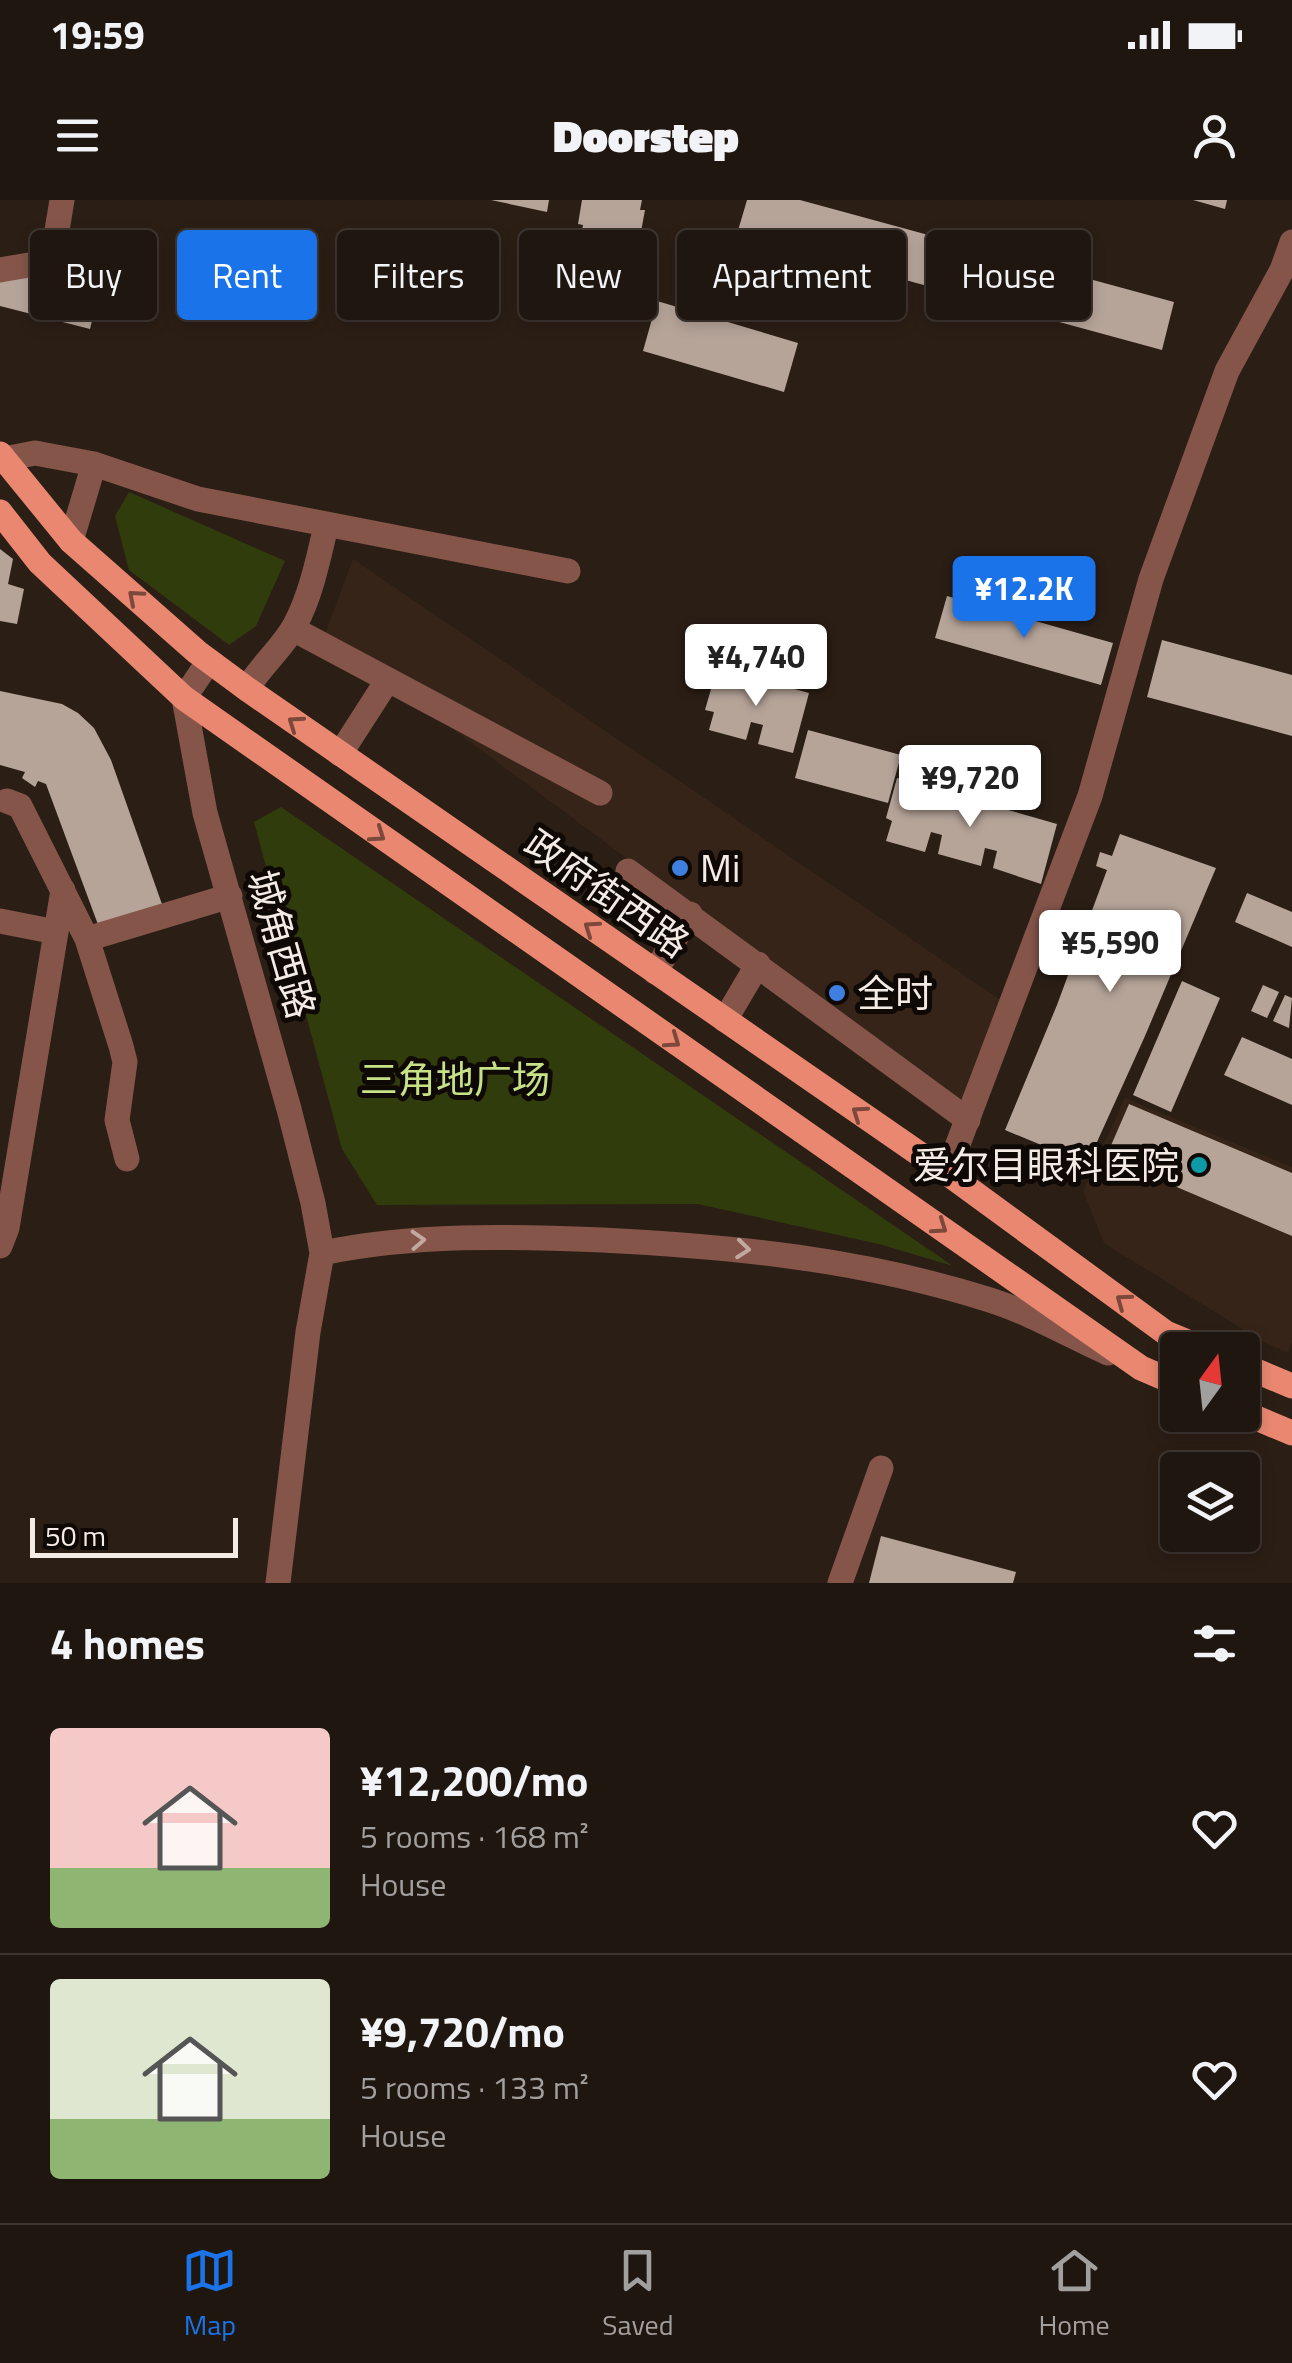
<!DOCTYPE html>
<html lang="en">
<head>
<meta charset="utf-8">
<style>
	:root { --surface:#201610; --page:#2d231e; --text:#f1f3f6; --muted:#a29f9f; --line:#3d3530; --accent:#1a73e8 }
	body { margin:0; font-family:"Titillium Web","Noto Sans SC",sans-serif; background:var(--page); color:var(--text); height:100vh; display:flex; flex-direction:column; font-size:38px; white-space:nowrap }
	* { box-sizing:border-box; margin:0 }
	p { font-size:32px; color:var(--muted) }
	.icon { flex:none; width:55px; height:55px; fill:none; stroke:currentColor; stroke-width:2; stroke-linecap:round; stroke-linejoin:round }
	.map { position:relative; height:1383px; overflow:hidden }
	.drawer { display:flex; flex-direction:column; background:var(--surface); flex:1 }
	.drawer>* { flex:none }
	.top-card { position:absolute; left:30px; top:30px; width:1232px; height:90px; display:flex; gap:20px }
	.needle { width:65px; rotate:15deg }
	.buttons { position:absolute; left:1160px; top:1132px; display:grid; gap:20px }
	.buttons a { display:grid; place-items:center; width:100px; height:100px; border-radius:10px; background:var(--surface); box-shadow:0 5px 15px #0003,0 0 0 2px var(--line); font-size:50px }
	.scale { position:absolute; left:30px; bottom:25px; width:208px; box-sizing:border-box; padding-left:10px; border:5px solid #f5ebe5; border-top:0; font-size:28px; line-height:35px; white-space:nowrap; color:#f5ebe5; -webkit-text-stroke:8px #0f0906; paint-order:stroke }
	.price { position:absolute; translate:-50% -85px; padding:0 22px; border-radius:10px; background:#fff; color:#222; font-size:32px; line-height:65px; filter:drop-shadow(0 2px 5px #0008) }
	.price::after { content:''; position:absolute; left:50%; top:60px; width:30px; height:22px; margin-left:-15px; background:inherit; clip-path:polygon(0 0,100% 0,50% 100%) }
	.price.active { background:var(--accent); color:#fff }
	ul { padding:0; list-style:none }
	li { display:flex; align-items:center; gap:30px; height:250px; padding:0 50px }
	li+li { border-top:2px solid var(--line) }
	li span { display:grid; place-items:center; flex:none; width:280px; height:200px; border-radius:10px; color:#555 }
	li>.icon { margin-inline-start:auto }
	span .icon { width:120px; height:120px; fill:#fffc; stroke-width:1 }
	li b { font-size:42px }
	h2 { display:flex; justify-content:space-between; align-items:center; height:120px; padding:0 50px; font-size:42px }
	.chip { padding:0 35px; border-radius:10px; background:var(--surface); box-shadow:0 5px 15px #0003,0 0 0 2px var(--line); font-size:35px; line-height:90px }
	.chip.active { background:var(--accent); color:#fff }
	.status { display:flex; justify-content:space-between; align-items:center; height:70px; padding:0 50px; background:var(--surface); direction:ltr }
	.status svg { height:28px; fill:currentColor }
	header { display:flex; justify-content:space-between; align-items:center; height:130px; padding:0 50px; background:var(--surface); font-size:45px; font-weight:800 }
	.menu { display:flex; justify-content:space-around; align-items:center; height:140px; border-top:2px solid var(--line); background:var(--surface); font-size:28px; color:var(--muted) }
	.menu a { display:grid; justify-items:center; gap:5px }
	.menu .active { color:var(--accent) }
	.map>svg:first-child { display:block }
	.built { fill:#372418 }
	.green { fill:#313c0c }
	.building { fill:#b6a499 }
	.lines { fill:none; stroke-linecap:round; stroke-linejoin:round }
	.minor { stroke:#85554a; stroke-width:25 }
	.major { stroke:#ea8770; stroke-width:25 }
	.oneway { stroke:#7c483b }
	.oneway2 { stroke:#c3a89f }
	.shop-dot { fill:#3f7fe0; stroke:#0f0906; stroke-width:4 }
	.culture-dot { fill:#0f9aa8; stroke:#0f0906; stroke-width:4 }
	.labels { text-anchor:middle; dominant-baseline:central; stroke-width:10; stroke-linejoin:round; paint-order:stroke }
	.poi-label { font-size:38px; fill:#f5ebe5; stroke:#0f0906; text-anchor:start }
	.street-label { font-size:38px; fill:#f5ebe5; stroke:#0f0906 }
	.park-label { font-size:38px; fill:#c7e186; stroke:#0f0906 }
</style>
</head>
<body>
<div class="status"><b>19:59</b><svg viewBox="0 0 49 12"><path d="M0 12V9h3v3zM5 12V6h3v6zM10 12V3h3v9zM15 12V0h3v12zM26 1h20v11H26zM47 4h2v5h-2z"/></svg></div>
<header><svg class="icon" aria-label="menu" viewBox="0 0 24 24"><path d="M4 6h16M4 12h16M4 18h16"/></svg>Doorstep<svg class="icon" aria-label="person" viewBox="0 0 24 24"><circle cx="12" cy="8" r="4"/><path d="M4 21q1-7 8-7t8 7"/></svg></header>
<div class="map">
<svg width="1292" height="1383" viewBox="0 0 1292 1383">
	<rect width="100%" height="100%" fill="#2b1e15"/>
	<path class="built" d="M353,359L1008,805L960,906L325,434Z
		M1125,898L1292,967V1141L1288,1153L1260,1140L1104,1043L1083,991Z"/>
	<path class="green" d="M129,292L285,361L256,426L229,445L129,370L115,316Z
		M281,607L953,1066L879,1044L698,1004L377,1005L342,949L254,622Z"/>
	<path class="building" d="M491,0H549L547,12Z
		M582,0H642L640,10H645L640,37L635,36L632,51L580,41L583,25L578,24Z
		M747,0H800L1174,102L1162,150L737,34Z
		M1193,0H1227L1225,9Z
		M0,63L63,78L66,66L103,75L90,129L0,106Z
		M657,101L798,143L784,192L643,151Z
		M0,349L13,359L8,384L24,389L17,424L0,421Z
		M947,396L1113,443L1101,485L935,438Z
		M1162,440L1292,475V536L1147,497Z
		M717,468L809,493L793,553L758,544L763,525L751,522L746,540L709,530L714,512L705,510Z
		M0,491L62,504L78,513L94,528L111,560L163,707L100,730L46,584L38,581L35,587L22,578L25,572L0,565Z
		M808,530L901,555L888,603L795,578Z
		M897,578L1057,624L1041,684L993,668L997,651L985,648L981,666L938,654L942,635L931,632L925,652L886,641L892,621L886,618Z
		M1120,634L1216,668L1145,836L1087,964L1005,930L1057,805L1107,670L1096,666L1100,652L1112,656Z
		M1247,693L1292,712V747L1235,722Z
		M1182,781L1220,798L1171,912L1133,895Z
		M1263,785L1279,792L1267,818L1251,811Z
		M1285,795L1292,798L1289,828L1273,821Z
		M1242,837L1292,859V905L1224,875Z
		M1129,904L1292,973V1036L1106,957Z
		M881,1336L1016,1372L1013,1383H869Z"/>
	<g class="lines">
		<path class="minor" d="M0,70L52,61L62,0
			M4,259L35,253L94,264L198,299L568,371
			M71,341L94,264
			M293,429L600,593
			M209,461L184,498L205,613L289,909L313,1003L322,1053L308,1132L278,1383
			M247,489C260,466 282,449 295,425C311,395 318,360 326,326
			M340,554L387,481
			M7,601L20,606L87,739L121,846L125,862L117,920L127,959
			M628,671L968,920
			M0,721L56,732
			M87,739L230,696
			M655,772L690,714
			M725,820L758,764
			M947,973L1090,596L1151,379L1227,171L1282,70L1292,42
			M0,1046L7,1028L63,690
			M322,1053C414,1034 508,1036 602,1040C737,1047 860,1059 990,1100C1031,1113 1070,1136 1108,1153
			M840,1383L881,1268"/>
		<path class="major" d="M0,254L71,341L197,452L247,489L947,973L1166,1133L1207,1150
			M0,312L40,363L184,498L1141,1168L1178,1184
			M1242,1165L1292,1186
			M1242,1212L1292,1233"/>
	</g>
	<defs><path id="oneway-chevron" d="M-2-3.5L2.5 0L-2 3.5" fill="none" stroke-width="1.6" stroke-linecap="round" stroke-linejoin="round" transform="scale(2.5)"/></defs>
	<g class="oneway">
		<use href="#oneway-chevron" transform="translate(135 397) rotate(-139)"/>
		<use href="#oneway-chevron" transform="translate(295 523) rotate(-145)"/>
		<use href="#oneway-chevron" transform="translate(378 635) rotate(35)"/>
		<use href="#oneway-chevron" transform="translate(591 728) rotate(-145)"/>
		<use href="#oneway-chevron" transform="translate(673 841) rotate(35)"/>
		<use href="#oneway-chevron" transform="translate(859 913) rotate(-145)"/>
		<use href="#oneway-chevron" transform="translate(940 1027) rotate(35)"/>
		<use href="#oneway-chevron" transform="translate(1123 1101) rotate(-144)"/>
	</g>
	<g class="oneway2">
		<use href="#oneway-chevron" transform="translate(418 1040) rotate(-3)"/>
		<use href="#oneway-chevron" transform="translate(743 1049) rotate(6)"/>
	</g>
	<g class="shop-dot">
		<circle cx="680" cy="668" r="10"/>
		<circle cx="837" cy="793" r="10"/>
	</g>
	<circle class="culture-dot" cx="1199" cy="965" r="10"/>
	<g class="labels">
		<g class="poi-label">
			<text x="700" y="668">Mi</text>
			<text x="857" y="793">全时</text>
			<text x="1179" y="965" text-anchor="end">爱尔目眼科医院</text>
		</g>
		<g class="street-label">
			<text transform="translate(607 693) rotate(35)">政府街西路</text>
			<text transform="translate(282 744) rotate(74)">城角西路</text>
		</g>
		<g class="park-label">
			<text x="455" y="879">三角地广场</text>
		</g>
	</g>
</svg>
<div class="buttons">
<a><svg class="needle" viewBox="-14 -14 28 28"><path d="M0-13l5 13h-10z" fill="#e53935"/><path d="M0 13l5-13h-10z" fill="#a29f9f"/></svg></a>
<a><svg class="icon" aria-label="layers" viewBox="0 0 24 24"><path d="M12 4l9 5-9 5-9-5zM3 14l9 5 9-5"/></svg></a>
</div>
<div class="scale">50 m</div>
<b class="price active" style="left:1024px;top:441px">¥12.2K</b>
<b class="price" style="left:756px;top:509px">¥4,740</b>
<b class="price" style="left:970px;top:630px">¥9,720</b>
<b class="price" style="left:1110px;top:795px">¥5,590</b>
<div class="top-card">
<a class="chip">Buy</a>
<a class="chip active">Rent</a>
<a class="chip">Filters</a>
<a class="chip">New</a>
<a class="chip">Apartment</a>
<a class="chip">House</a>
</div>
</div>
<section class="drawer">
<h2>4 homes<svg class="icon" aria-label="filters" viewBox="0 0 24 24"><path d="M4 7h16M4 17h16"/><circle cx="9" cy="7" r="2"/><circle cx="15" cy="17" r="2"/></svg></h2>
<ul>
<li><span style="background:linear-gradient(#f6c9c9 70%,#8fb573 0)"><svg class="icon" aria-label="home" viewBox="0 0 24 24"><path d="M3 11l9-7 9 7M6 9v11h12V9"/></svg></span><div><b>¥12,200/mo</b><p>5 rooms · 168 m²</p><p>House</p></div><svg class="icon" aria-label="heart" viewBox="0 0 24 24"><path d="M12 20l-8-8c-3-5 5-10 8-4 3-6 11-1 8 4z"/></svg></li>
<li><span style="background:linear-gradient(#dfe7d0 70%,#8fb573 0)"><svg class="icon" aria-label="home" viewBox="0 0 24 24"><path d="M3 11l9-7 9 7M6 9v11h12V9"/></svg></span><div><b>¥9,720/mo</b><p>5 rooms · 133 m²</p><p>House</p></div><svg class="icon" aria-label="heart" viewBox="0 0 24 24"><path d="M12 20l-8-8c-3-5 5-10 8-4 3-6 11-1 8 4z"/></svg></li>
</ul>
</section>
<nav class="menu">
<a class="active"><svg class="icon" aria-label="map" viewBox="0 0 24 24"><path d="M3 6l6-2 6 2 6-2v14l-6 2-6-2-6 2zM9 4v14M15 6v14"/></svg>Map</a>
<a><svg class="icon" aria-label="saved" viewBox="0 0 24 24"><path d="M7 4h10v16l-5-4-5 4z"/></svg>Saved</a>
<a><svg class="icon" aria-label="home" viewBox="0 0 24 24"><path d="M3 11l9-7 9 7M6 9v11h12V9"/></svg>Home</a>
</nav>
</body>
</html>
